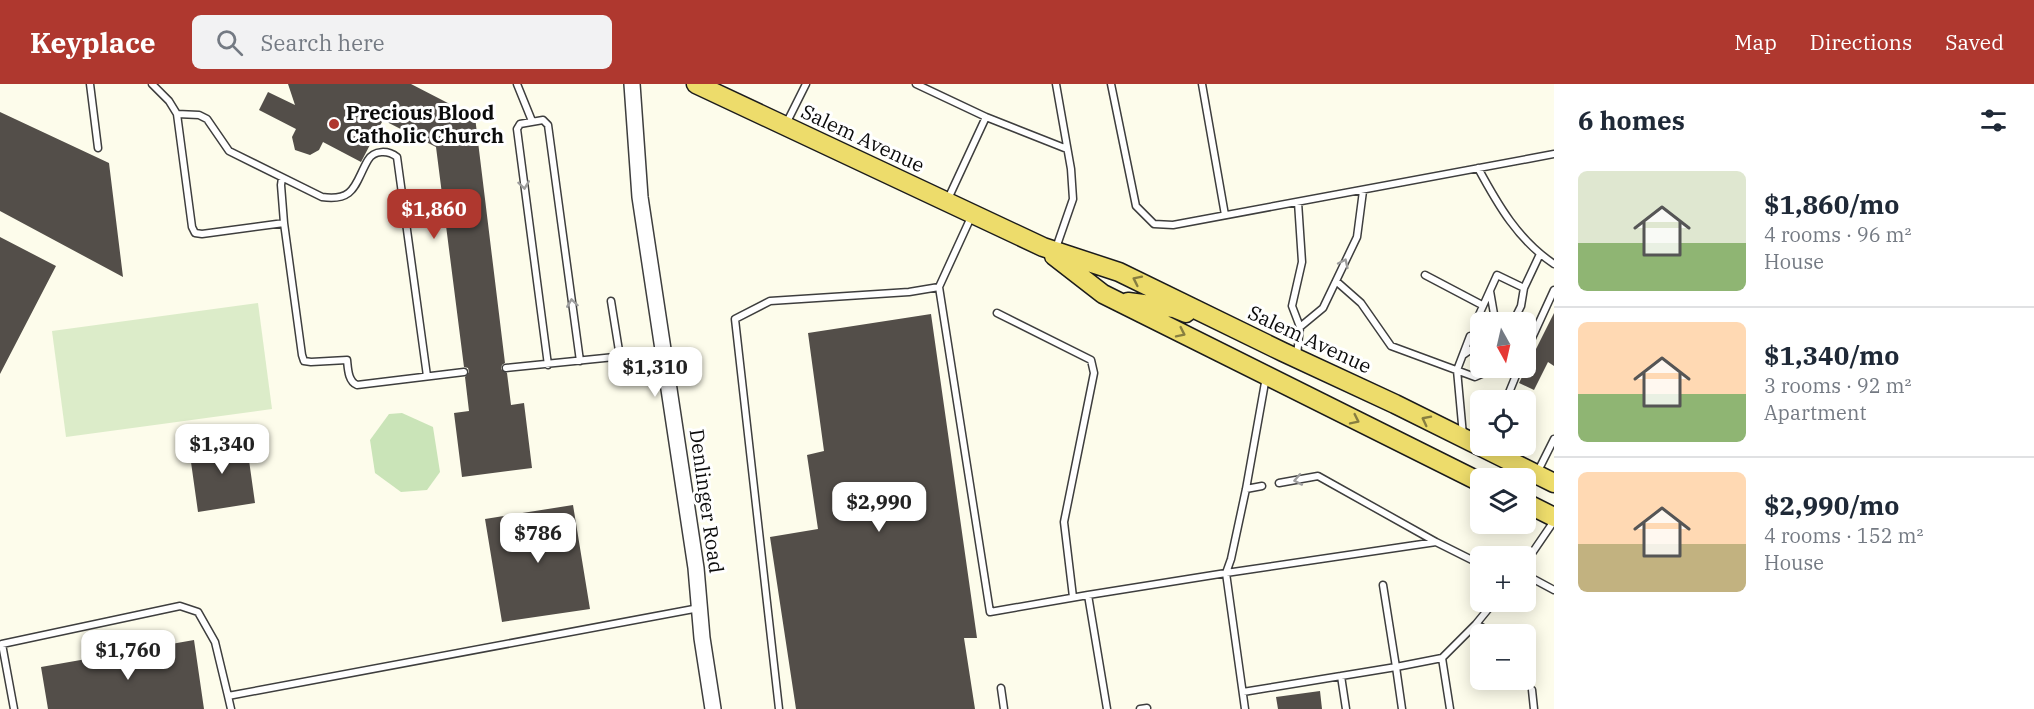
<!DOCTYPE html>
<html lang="en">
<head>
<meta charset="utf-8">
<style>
	:root { --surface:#fff; --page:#f2f2f3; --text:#1f2937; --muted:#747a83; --line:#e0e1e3; --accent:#af382f }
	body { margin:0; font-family:"IBM Plex Serif",serif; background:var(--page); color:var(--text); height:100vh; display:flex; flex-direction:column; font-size:22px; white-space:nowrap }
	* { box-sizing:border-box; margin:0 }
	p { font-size:20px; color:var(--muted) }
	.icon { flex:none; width:33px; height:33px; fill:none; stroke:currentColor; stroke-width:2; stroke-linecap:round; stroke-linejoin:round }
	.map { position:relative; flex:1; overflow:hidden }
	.panel { display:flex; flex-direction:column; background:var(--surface); width:480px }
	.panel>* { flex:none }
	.needle { width:39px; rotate:172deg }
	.fabs { position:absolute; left:1470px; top:228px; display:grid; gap:12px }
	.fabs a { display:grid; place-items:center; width:66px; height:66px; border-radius:9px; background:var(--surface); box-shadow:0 3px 15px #0003; font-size:30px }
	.price { position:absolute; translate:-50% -51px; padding:0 14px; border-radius:12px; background:#fff; color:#222; font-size:20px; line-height:39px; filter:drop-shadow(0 2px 3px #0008) }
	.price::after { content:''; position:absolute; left:50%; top:36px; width:18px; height:14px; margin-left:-9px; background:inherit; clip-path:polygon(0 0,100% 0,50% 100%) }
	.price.on { background:var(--accent); color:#fff }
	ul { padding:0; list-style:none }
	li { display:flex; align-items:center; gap:18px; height:150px; padding:0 24px }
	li+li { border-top:2px solid var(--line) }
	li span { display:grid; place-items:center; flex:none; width:168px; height:120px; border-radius:9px; color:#555 }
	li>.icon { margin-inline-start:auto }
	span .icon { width:72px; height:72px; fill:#fffc; stroke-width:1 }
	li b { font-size:26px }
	h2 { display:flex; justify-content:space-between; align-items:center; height:72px; padding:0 24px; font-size:26px }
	header { display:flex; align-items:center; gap:36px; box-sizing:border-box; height:84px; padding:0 30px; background:var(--accent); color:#fff }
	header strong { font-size:28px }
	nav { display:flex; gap:33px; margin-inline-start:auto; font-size:21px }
	.search { width:420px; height:54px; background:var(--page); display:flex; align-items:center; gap:15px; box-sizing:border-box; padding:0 21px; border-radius:9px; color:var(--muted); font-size:22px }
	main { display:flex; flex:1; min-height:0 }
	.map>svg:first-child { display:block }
	.green { fill:#cae4b8 }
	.pitch { fill:#dcecc9 }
	.building { fill:#534e49 }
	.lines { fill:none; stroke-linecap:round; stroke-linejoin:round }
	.service-casing { stroke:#3e3e3e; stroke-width:9 }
	.tertiary-casing { stroke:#3e3e3e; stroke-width:18 }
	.primary-casing { stroke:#1c1c1c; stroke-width:21 }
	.service { stroke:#fff; stroke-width:6 }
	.tertiary { stroke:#fff; stroke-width:15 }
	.primary { stroke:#eddc6b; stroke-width:18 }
	.oneway { stroke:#9d9d9d }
	.oneway2 { stroke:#877e40 }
	.poi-dot { fill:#af382f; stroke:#fff; stroke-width:2 }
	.labels { text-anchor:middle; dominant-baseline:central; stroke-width:6; stroke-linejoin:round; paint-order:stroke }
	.poi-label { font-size:20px; font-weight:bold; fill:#0b0b0b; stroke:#fff; text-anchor:start }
	.street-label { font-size:20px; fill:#0b0b0b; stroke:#fff }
</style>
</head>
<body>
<header>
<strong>Keyplace</strong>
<div class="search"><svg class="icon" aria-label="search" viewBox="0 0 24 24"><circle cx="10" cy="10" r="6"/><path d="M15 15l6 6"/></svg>Search here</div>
<nav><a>Map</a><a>Directions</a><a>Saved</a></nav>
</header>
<main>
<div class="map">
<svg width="1554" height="625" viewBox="0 0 1554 625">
	<rect width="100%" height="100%" fill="#fdfceb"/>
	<path class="green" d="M402,329L433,343L440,388L427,406L401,408L375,389L370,356L389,330Z"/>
	<path class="pitch" d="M258,219L272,325L66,353L52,247Z"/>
	<path class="building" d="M288,0H411L475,33L505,279L502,281L501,285L507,289L511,321L524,319L532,384L462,393L454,329L469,327L465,293L469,288L468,284L464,283L436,63L383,36L361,78L323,58L319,66L310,71L295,66L292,53L296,45L259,26L268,8L295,21Z
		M0,28L109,79L123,193L0,127Z
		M0,153L56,182L0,290Z
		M1554,229V282L1548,278L1534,306L1519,299Z
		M931,230L977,554H964L975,625H796L770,453L818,445L807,371L824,367L808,249Z
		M246,355L255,419L198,428L189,364Z
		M573,421L590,525L502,538L485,435Z
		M194,556L204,625H48L41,583Z
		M1320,607L1322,625H1278L1276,613Z"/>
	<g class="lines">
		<g class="service-casing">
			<path id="service" d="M90,0L98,64
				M152,0L169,17L177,30L192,143L195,149L202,150L284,139L302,271L304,277L311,278L347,276C348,285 348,297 357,301L464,288
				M517,0L532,37
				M916,0L986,33L1067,65
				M1111,0L1136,122L1154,140L1173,141L1554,70
				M1202,0L1225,131
				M177,30L199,31L207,35L229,67L322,113C356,118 355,98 368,76C374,66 388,66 397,73L427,292
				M786,40L806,0
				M1478,84C1498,121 1518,156 1554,180
				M282,94L281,101L284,139
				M947,117L986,33
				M1056,164L1073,115L1071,85L1056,0
				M1425,191L1482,221
				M1336,197L1361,219L1391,262L1475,293L1491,286L1492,284
				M939,203L990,528L1088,511
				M1490,207L1494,230L1491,238
				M611,217L620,273
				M997,229L1091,276L1094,289L1064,438L1073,513
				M1478,233L1497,191L1524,204
				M1513,238L1521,222L1524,204L1540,170
				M1300,243L1323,224L1357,153L1363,107
				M1526,267L1554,206
				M1297,271L1300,243L1292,222L1302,178L1298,118
				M1463,271L1480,259
				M548,281L517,45L520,40L543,36L548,41L580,277
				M506,284L664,268
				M1506,316L1519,284
				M1463,351L1457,286L1470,252
				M1538,387L1554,355
				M1279,399L1318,392L1436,458L1480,480
				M1246,405L1262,402
				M1526,478L1554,437
				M1526,491L1554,506
				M1383,501L1396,583L1442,574L1450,625
				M1493,550L1476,540L1494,518
				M1442,574L1476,540
				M1526,582L1527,584
				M1001,604L1004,625
				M1532,606L1534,625
				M1243,608L1341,592
				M14,625L2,560L180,522L198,528L215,558L228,612
				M231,625L228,612L699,524
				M779,625L735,235L770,217L909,208L939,203L972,131
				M1107,625L1088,511L1226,489L1231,475L1246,405L1266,293
				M1140,625L1147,624
				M1245,625L1226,489L1436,458
				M1346,625L1341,592L1396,583L1402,625"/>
		</g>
		<g class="tertiary-casing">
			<path id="tertiary" d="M632,0L640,113L696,484L702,554L713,625"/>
		</g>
		<g class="primary-casing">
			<path id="primary" d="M696,0L1043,163L1119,188L1283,268L1395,320L1554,399
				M1054,172L1103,210L1480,398
				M1128,218L1174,224L1186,229
				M1526,419L1554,433"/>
		</g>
		<use href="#service" class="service"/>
		<use href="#tertiary" class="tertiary"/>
		<use href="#primary" class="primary"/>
	</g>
	<defs><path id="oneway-chevron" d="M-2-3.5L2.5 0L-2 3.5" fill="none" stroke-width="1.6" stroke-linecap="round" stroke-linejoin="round" transform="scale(1.5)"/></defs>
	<g class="oneway">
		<use href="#oneway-chevron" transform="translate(524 101) rotate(82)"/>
		<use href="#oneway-chevron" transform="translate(1344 179) rotate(-65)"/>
		<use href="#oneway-chevron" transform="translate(572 219) rotate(-98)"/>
		<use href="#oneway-chevron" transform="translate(1298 396) rotate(169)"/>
	</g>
	<g class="oneway2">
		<use href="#oneway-chevron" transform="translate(1137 196) rotate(-154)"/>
		<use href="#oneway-chevron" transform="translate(1181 249) rotate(26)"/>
		<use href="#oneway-chevron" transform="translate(1355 336) rotate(26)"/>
		<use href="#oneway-chevron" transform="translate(1426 336) rotate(-153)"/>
	</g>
	<circle class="poi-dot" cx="334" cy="40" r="6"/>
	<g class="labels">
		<g class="poi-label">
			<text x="346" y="28">Precious Blood<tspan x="346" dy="23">Catholic Church</tspan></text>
		</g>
		<g class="street-label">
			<text transform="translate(863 54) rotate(25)">Salem Avenue</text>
			<text transform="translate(1310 255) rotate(25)">Salem Avenue</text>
			<text transform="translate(707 417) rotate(82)">Denlinger Road</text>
		</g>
	</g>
</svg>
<div class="fabs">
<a><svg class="needle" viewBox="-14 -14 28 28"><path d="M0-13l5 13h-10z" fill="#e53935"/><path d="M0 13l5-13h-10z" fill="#747a83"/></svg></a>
<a><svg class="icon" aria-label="locate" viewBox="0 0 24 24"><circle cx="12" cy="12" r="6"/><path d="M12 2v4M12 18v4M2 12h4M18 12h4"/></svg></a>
<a><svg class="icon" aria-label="layers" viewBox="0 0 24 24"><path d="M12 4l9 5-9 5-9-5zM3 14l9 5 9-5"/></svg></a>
<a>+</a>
<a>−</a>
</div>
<b class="price on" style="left:434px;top:156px">$1,860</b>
<b class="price" style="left:655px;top:314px">$1,310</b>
<b class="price" style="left:222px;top:391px">$1,340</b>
<b class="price" style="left:879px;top:449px">$2,990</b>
<b class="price" style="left:538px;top:480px">$786</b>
<b class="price" style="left:128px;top:597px">$1,760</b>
</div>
<section class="panel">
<h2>6 homes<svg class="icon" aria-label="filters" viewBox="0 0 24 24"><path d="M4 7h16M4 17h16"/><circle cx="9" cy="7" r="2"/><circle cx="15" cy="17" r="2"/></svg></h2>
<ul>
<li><span style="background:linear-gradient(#dfe7d0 60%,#8fb573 0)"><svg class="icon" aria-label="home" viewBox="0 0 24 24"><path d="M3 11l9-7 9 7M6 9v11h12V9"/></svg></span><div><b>$1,860/mo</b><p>4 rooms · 96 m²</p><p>House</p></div></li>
<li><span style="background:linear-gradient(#ffd9b3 60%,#8fb573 0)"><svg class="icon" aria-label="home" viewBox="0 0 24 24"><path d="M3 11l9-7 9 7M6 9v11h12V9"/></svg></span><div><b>$1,340/mo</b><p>3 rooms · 92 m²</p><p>Apartment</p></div></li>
<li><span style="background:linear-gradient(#ffd9b3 60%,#c2b280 0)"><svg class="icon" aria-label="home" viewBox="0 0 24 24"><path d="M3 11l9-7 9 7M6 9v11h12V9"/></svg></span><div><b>$2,990/mo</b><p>4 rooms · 152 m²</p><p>House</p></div></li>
</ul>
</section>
</main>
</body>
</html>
